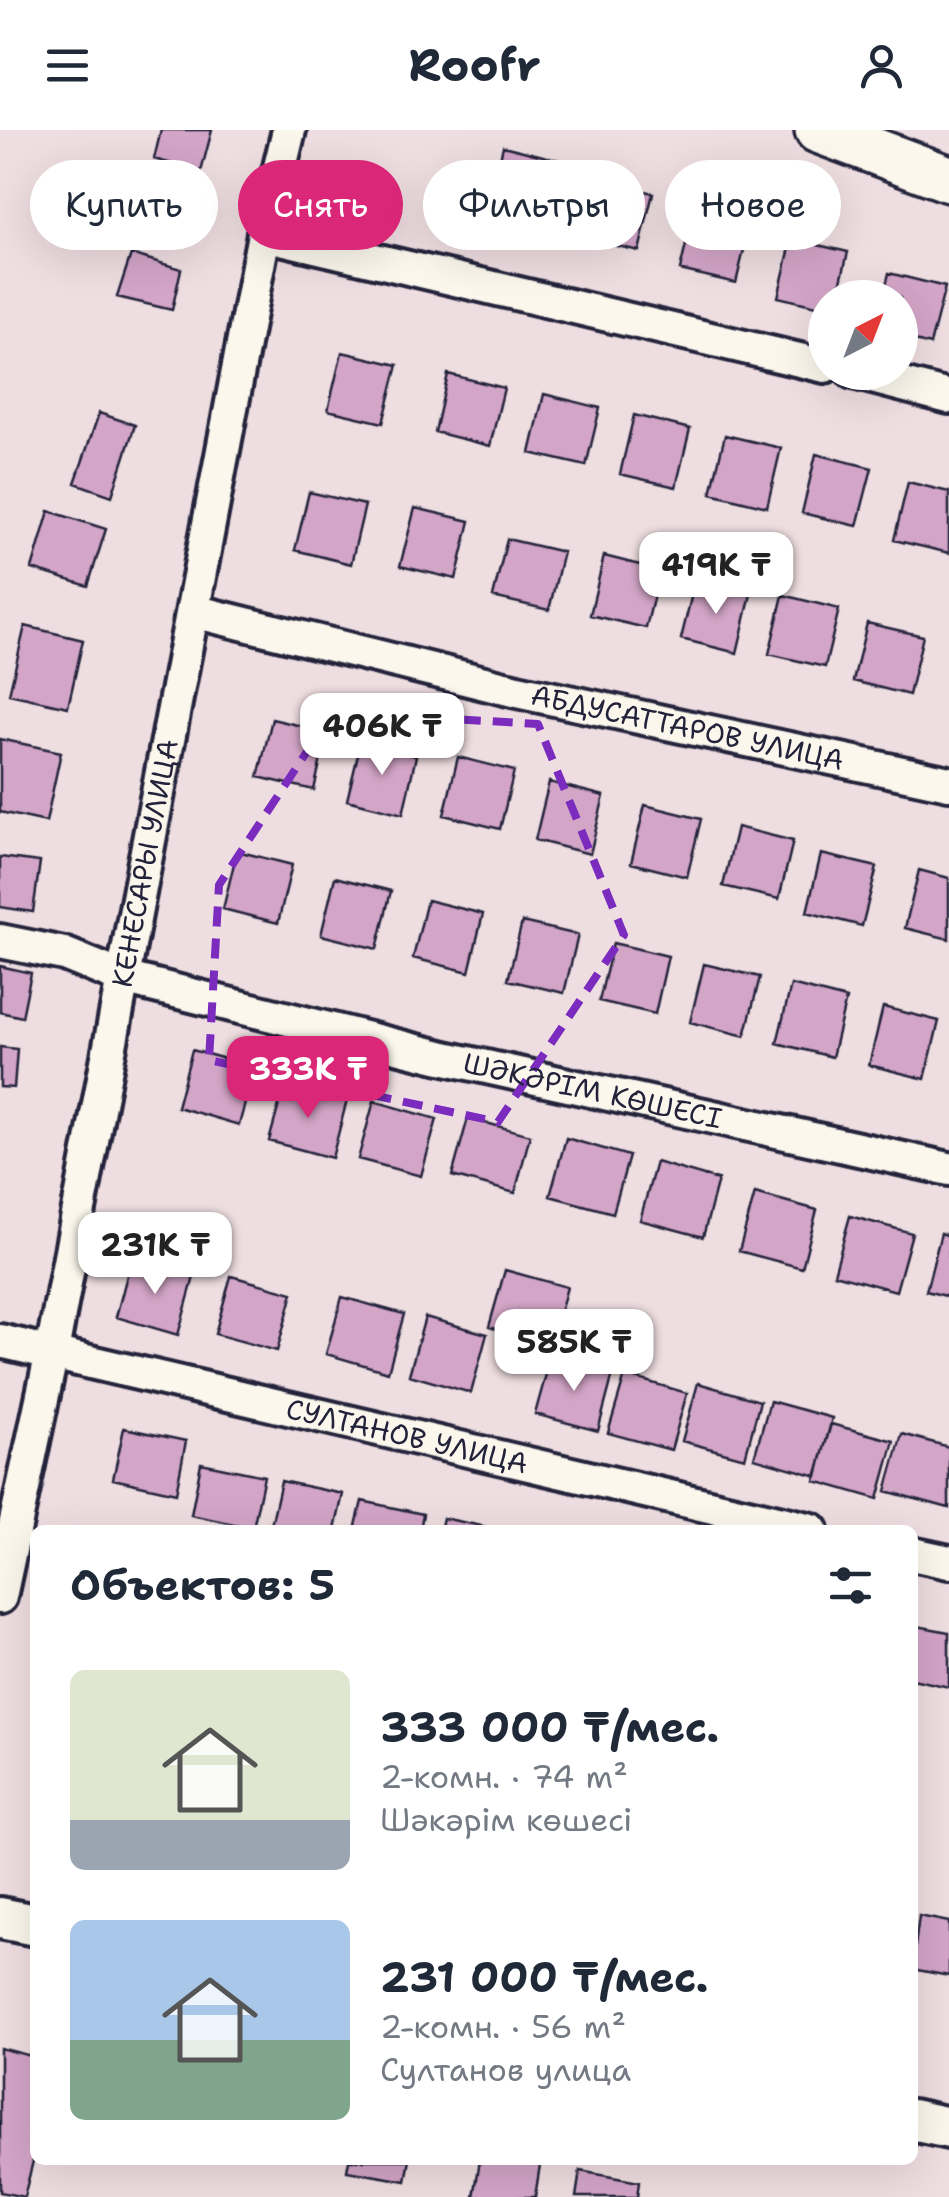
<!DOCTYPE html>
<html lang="ru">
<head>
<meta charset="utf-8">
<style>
	:root { --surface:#fff; --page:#f6f6f7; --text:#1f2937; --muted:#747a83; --accent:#db2777 }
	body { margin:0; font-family:"Shantell Sans",sans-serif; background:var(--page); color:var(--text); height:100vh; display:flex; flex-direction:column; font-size:38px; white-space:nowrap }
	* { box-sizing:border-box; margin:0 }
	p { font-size:32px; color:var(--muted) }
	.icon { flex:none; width:55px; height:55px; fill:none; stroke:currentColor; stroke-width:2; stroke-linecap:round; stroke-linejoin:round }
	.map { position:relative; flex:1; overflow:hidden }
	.drawer { position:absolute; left:30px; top:1395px; width:888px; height:640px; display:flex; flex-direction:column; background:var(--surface); border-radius:15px; box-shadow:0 10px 40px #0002 }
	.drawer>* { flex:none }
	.banner { position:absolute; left:30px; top:30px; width:890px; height:90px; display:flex; gap:20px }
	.needle { width:65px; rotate:42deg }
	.buttons { position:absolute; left:808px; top:150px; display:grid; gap:20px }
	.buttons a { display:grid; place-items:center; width:110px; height:110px; border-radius:50%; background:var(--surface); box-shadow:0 10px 40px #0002; font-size:50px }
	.price { position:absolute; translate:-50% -85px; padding:0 22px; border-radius:20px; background:#fff; color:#222; font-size:32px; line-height:65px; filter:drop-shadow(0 2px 5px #0008) }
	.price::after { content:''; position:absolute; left:50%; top:60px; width:30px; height:22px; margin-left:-15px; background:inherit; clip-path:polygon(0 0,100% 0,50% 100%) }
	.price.active { background:var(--accent); color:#fff }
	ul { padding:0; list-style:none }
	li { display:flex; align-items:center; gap:30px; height:250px; padding:0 40px }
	li span { display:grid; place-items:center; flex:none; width:280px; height:200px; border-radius:15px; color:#555 }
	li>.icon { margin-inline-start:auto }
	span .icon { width:120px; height:120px; fill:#fffc; stroke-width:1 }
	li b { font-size:42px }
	h2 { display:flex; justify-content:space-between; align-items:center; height:120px; padding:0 40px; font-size:42px }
	.tag { padding:0 35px; border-radius:45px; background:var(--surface); box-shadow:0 10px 40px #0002; font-size:35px; line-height:90px }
	.tag.active { background:var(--accent); color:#fff }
	header { display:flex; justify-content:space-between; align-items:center; height:130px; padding:0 40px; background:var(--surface); font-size:45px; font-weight:700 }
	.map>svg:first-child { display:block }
	.building { fill:#d3a5c7; stroke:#22223b; stroke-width:2.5 }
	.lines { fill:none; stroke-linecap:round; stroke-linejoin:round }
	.minor-casing { stroke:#22223b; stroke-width:40 }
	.tertiary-casing { stroke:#22223b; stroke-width:48 }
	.secondary-casing { stroke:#22223b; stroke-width:52 }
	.minor { stroke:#fbf7ec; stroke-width:32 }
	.tertiary { stroke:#fbf7ec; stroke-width:40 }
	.secondary { stroke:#fbf7ec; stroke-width:45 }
	.marked { fill:none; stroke:#7b2cbf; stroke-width:8; stroke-dasharray:20 12; stroke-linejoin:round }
	.labels { text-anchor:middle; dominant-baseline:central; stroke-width:9; stroke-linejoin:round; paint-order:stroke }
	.street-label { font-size:28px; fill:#22223b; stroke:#fbf7ec }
</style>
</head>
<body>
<header><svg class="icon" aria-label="menu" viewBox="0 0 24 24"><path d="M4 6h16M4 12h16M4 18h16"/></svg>Roofr<svg class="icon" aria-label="person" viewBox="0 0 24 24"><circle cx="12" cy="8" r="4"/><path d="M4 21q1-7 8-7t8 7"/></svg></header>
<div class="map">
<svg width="949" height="2067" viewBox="0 0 949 2067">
	<rect width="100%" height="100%" fill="#efdee1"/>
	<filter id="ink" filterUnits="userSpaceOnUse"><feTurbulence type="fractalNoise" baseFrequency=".01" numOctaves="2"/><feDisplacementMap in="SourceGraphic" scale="20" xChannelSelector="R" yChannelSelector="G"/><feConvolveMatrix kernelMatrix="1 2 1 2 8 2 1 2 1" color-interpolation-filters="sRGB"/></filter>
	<g filter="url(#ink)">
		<path class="building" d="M161,0H212L201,42L154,29Z
			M503,16L559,30L545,88L489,75Z
			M597,50L653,63L639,121L583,108Z
			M151,53L193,63L182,108L141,98Z
			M694,81L750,95L736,153L680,140Z
			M792,109L848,122L837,168H825V178L778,167Z
			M131,124L181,139L172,180L117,167Z
			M889,143L945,157L930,215L900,207V168H883Z
			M342,222L398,235L383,293L328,280Z
			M448,244L504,258L490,316L435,302Z
			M544,264L600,278L586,336L530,323Z
			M99,283L135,295L112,366L75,353Z
			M634,285L690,299L676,357L620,344Z
			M725,305L781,318L767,377L711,363Z
			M816,324L872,338L857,396L802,383Z
			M908,352L949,362V423L894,410Z
			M309,362L365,375L351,434L295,420Z
			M415,378L470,391L456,449L400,436Z
			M49,381L106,399L88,456L32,439Z
			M507,409L563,422L549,480L493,467Z
			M604,426L660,440L646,498L590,485Z
			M695,451L751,464L737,523L681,509Z
			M783,465L839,479L825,537L769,524Z
			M867,493L923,506L909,565L853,551Z
			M25,496L83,510L68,577L9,564Z
			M272,589L327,602L314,660L258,647Z
			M0,609L61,622L46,692L0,682Z
			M361,612L416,626L403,684L347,670Z
			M458,627L514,641L500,699L444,685Z
			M549,652L604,666L590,724L535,710Z
			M645,675L701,689L687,747L631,733Z
			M737,697L793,711L779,769L723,756Z
			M237,721L292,735L278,793L223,779Z
			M821,724L877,737L862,796L807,782Z
			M0,727L40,732L33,782L0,777Z
			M919,740L949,748V809L905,798Z
			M335,747L391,761L377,819L321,805Z
			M427,770L483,784L469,842L413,828Z
			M522,792L578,805L564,863L508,850Z
			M613,813L668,826L655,884L599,871Z
			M704,834L760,847L745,906L690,892Z
			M0,836L31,843L22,887L0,882Z
			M791,855L846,869L832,927L777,913Z
			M883,877L939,891L925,949L869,935Z
			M0,917L17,919L14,958L0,957Z
			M192,920L255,937L239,995L177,977Z
			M285,953L347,970L332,1028L269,1011Z
			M374,971L437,989L421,1046L358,1029Z
			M468,988L530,1005L515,1063L452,1046Z
			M566,1008L629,1026L613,1083L550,1066Z
			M656,1032L718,1050L703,1107L640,1090Z
			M755,1063L817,1080L802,1138L739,1121Z
			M850,1086L912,1103L896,1161L834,1144Z
			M941,1103L949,1106V1167L926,1161Z
			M131,1130L194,1147L178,1205L116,1187Z
			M505,1140L567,1157L551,1215L489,1197Z
			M231,1146L293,1163L277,1221L215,1204Z
			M342,1167L404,1184L388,1242L326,1224Z
			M425,1187L487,1204L471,1263L409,1245Z
			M551,1226L613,1244L598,1301L535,1284Z
			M625,1245L687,1263L671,1320L608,1303Z
			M698,1253L760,1271L745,1328L682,1311Z
			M770,1271L832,1288L817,1346L754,1328Z
			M831,1294L894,1311L878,1369L815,1351Z
			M124,1298L186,1311L176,1363L113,1349Z
			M902,1304L949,1317V1378L886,1361Z
			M201,1333L264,1346L253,1398L191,1385Z
			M281,1351L343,1364L335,1400H270Z
			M362,1371L423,1384L420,1400H355Z
			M443,1388L501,1400H440Z
			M912,1495L949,1502V1557L912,1549Z
			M919,1786L949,1792V1846L912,1839Z
			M0,1918L35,1927V2023L24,2067L0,2062Z
			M349,2030H410L406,2051L347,2041Z
			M480,2030L540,2035L535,2067H474Z
			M580,2041L639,2052L637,2067H576Z"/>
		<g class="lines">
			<g class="minor-casing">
				<g id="minor">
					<path d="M264,104L825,236"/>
					<path d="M853,242L949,267"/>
					<path id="s1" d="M193,481L517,561L949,653"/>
					<path id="s2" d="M0,811L64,824L123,848L441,927L949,1039"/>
					<path id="s3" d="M0,1211L812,1400"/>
					<path d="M912,1424L949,1432"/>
					<path id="s4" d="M0,1467L52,1222L264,104L289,0"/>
				</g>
			</g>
			<g class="tertiary-casing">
				<path id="tertiary" d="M0,1788L35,1795
					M912,1990L949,1998"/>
			</g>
			<g class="secondary-casing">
				<path id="secondary" d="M818,0L949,49"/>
			</g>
			<use href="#minor" class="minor"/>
			<use href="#tertiary" class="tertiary"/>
			<use href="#secondary" class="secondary"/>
		</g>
	</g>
	<path class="marked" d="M333,582L538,594L624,805L498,992L209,930L219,755Z"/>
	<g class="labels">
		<g class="street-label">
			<text stroke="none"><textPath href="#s1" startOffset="508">АБДУСАТТАРОВ УЛИЦА</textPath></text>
			<text stroke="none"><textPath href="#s4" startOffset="748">КЕНЕСАРЫ УЛИЦА</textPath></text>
			<text stroke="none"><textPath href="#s2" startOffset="612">ШӘКӘРІМ КӨШЕСІ</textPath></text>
			<text stroke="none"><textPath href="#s3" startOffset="418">СУЛТАНОВ УЛИЦА</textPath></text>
		</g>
	</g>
</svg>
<div class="buttons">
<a><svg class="needle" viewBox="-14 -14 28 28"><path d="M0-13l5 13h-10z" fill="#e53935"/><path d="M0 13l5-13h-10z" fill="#747a83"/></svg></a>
</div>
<b class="price" style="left:716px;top:487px">419K ₸</b>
<b class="price" style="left:382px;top:648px">406K ₸</b>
<b class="price active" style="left:308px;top:991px">333K ₸</b>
<b class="price" style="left:155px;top:1167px">231K ₸</b>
<b class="price" style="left:574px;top:1264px">585K ₸</b>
<div class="banner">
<a class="tag">Купить</a>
<a class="tag active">Снять</a>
<a class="tag">Фильтры</a>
<a class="tag">Новое</a>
</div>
<section class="drawer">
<h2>Объектов: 5<svg class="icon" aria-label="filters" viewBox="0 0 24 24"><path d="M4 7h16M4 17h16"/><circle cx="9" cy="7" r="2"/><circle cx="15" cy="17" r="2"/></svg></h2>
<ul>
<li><span style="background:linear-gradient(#dfe7d0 75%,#9aa5b1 0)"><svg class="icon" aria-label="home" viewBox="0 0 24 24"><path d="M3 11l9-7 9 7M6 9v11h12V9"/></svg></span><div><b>333 000 ₸/мес.</b><p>2-комн. · 74 m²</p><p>Шәкәрім көшесі</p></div></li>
<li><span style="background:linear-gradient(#a9c7e8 60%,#7fa58c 0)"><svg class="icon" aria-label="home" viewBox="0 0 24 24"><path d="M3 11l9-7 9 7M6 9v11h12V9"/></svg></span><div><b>231 000 ₸/мес.</b><p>2-комн. · 56 m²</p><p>Султанов улица</p></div></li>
</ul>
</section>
</div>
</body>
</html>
